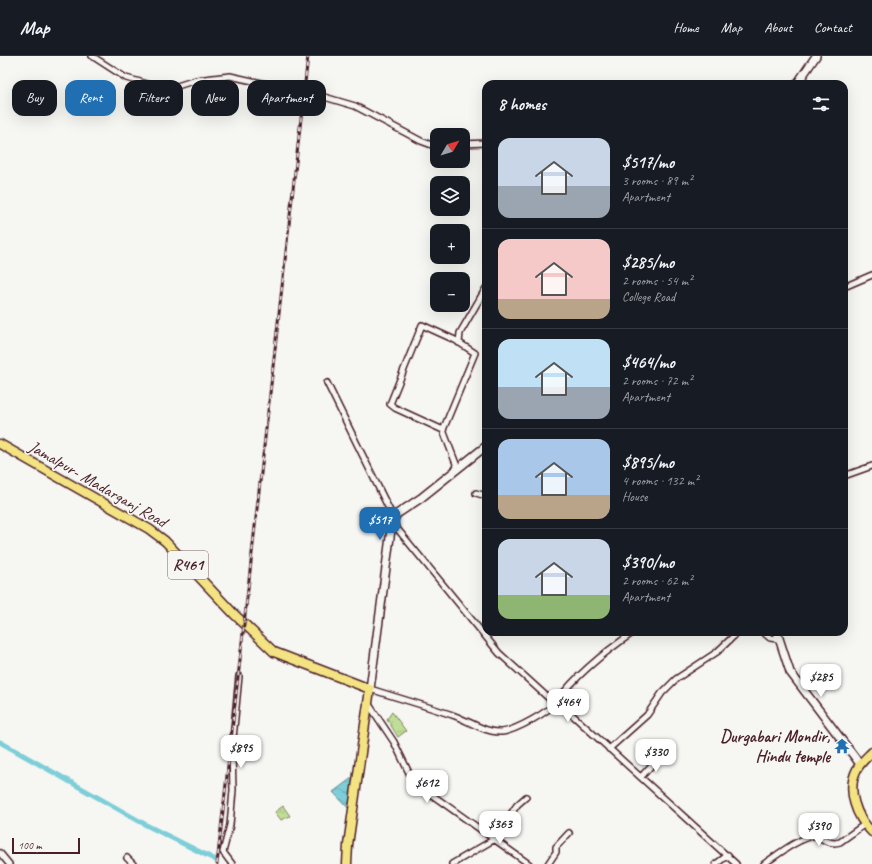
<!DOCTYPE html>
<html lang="en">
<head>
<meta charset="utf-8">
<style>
	:root { --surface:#171b24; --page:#242831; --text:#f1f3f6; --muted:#9ea1a6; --line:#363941; --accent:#1f6fb2 }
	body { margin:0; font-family:Caveat,sans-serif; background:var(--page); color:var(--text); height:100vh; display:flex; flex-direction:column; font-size:15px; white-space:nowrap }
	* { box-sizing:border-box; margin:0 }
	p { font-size:13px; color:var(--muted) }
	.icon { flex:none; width:22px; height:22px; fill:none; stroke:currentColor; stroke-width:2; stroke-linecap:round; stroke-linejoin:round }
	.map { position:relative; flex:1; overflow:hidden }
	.details { position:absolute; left:482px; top:24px; width:366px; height:556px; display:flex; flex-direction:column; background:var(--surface); border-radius:12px; box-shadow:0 4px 16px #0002 }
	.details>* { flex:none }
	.top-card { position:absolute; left:12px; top:24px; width:380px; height:36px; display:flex; gap:8px }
	.needle { width:26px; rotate:52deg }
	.buttons { position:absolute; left:430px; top:72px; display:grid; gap:8px }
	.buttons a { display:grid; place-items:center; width:40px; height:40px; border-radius:8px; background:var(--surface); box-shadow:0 4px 16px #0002; font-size:20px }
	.scale { position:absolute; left:12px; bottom:10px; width:68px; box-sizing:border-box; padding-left:4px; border:2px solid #4a1f2b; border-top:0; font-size:11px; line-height:14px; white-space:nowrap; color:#4a1f2b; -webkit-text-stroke:3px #f6f6f2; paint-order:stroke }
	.price { position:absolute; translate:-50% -34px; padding:0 9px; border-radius:8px; background:#fff; color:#222; font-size:13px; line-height:26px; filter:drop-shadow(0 1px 2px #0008) }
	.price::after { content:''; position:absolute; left:50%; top:24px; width:12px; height:9px; margin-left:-6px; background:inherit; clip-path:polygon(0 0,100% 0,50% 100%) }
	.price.current { background:var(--accent); color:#fff }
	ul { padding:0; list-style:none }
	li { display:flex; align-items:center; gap:12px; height:100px; padding:0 16px }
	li+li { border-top:1px solid var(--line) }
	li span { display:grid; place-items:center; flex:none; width:112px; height:80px; border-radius:12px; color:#555 }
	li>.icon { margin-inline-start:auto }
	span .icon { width:48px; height:48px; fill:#fffc; stroke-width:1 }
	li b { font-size:17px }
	h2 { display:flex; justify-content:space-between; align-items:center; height:48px; padding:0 16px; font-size:17px }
	.pill { padding:0 14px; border-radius:12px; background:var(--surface); box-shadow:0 4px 16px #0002; font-size:14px; line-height:36px }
	.pill.current { background:var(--accent); color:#fff }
	header { display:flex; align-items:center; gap:24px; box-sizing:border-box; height:56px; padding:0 20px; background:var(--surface); border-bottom:1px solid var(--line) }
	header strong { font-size:19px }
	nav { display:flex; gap:22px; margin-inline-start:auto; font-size:14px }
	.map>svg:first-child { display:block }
	.grass { fill:url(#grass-tufts); stroke:#847f61 }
	.water { fill:url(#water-waves); stroke:#698893 }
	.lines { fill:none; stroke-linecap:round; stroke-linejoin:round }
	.canal { stroke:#7dced8; stroke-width:5 }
	.minor-casing { stroke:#4a1f2b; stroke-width:8 }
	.secondary-casing { stroke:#4a1f2b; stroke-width:10 }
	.primary-casing { stroke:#4a1f2b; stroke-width:11 }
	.minor { stroke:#f6f6f2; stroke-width:5 }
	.secondary { stroke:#f6f6f2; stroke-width:7 }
	.primary { stroke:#f4e382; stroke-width:8 }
	.rail-casing { stroke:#4a1f2b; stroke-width:3 }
	.rail { stroke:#f6f6f2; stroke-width:1.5; stroke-dasharray:4.5; stroke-linecap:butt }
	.labels { text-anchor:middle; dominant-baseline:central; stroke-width:3.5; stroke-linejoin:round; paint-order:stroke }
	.shield { fill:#f6f6f2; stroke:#7e6067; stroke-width:1 }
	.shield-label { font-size:16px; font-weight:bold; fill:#4a1f2b }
	.street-label { font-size:17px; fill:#4a1f2b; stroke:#f6f6f2 }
	.poi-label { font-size:17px; font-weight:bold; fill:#4a1f2b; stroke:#f6f6f2; text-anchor:end }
</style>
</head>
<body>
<header>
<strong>Map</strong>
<nav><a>Home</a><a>Map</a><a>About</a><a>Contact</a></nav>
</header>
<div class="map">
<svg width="872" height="808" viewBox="0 0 872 808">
	<defs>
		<pattern id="grass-tufts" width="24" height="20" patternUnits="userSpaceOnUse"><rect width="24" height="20" fill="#bfdf97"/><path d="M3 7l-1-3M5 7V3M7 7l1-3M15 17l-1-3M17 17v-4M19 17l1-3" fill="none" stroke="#a6bf82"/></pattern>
		<pattern id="water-waves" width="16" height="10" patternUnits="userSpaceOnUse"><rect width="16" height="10" fill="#7dced8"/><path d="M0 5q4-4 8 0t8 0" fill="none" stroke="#6eb0ba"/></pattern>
	</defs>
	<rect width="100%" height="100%" fill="#f6f6f2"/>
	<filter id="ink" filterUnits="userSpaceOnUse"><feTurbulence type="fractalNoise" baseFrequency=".025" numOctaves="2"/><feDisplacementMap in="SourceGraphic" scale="8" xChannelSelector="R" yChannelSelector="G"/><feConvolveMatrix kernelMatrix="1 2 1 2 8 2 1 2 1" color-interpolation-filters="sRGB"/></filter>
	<g filter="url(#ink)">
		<path class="grass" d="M392,656L406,675L398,681L387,663Z
			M283,750L290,760L281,764L275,756Z"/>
		<path class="water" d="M353,721L350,754L333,736Z"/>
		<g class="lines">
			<path class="canal" d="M0,686L148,770L216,804"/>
			<g class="minor-casing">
				<path id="minor" d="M92,0L126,22L162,32L174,31L196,24L230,20L321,40L355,50L421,85L437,91
					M463,88L486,87
					M844,231L872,219
					M459,287L460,277L486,232
					M327,327L392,459L395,470L499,597L555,648
					M443,374L395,352L390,348L422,269L455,284L475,297L443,374L458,413
					M844,420L872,410
					M476,437L486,440
					M763,576L770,582L778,583
					M370,633C398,642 427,650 455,660C469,665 486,677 501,676C515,675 549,656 557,645L736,808
					M557,645C577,618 606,595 634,576
					M368,647L394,686L411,721L418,729L529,808
					M609,693L647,659L662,637L676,623L717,596L738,576
					M641,721L659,701
					M0,797L9,808
					M127,802L133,808
					M232,808L223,796L230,769L233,734L232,693L239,620
					M452,808L493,784L517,749L526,741
					M548,808L556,796V791L569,777
					M716,808L728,799
					M764,808C780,797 797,783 816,779C824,784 830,789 840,786L865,768"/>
			</g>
			<g class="secondary-casing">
				<path id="secondary" d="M797,28L816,0
					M777,576L790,616L860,708
					M370,633L392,466L397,458L421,442L486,390"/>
			</g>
			<g class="primary-casing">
				<path id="primary" d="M0,388L149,473L165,485L234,558L274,596L370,633L348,789L347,808
					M872,696C867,701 861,706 857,713C846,734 856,761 872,776"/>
			</g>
			<use href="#minor" class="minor"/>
			<use href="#secondary" class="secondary"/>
			<use href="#primary" class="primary"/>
			<g class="rail-casing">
				<path id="rail" d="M217,808L308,0"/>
			</g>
			<use href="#rail" class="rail"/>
		</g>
	</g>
	<defs>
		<g id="temple-bare" transform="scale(1.2)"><path d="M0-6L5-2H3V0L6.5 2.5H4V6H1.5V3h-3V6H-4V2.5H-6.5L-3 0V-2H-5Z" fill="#1f6fb2" stroke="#f6f6f2" stroke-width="2.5" paint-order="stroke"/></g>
	</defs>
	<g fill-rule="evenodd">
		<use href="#temple-bare" x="842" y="690"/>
	</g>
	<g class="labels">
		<rect class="shield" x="168" y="495" width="40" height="28" rx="3"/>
		<g class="shield-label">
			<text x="188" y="509">R461</text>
		</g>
		<g class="street-label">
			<text transform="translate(98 428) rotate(30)">Jamalpur- Madarganj Road</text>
		</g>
		<g class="poi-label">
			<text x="830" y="680">Durgabari Mondir,<tspan x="830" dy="20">Hindu temple</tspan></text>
		</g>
	</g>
</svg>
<div class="buttons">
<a><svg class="needle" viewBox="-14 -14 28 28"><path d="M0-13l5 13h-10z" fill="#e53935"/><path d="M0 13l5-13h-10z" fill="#9ea1a6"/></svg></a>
<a><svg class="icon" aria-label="layers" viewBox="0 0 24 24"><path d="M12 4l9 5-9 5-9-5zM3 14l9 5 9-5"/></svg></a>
<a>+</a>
<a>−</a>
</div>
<div class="scale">100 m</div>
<b class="price current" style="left:380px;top:485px">$517</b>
<b class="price" style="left:821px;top:642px">$285</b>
<b class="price" style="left:568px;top:667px">$464</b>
<b class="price" style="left:241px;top:713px">$895</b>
<b class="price" style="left:656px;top:717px">$330</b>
<b class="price" style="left:427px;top:748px">$612</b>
<b class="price" style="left:500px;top:789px">$363</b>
<b class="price" style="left:819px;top:791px">$390</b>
<div class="top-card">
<a class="pill">Buy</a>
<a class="pill current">Rent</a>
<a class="pill">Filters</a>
<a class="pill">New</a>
<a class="pill">Apartment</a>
</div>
<section class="details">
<h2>8 homes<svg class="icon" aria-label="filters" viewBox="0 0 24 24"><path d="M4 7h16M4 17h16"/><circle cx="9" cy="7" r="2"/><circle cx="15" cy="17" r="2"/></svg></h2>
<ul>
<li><span style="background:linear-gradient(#c9d6e8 60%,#9aa5b1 0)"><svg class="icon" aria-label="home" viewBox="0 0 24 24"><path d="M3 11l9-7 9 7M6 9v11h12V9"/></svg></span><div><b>$517/mo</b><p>3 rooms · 89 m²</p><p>Apartment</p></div></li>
<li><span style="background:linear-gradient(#f6c9c9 75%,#b9a48a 0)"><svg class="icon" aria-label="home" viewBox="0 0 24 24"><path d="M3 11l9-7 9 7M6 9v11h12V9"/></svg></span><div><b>$285/mo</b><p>2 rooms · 54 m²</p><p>College Road</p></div></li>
<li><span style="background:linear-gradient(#bfe0f5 60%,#9aa5b1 0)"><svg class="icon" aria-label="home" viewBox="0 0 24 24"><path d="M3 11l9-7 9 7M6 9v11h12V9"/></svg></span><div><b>$464/mo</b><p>2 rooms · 72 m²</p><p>Apartment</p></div></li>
<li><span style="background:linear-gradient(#a9c7e8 70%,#b9a48a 0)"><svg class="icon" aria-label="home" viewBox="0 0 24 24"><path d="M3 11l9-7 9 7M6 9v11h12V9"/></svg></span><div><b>$895/mo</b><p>4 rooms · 132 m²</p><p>House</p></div></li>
<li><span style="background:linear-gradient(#c9d6e8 70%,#8fb573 0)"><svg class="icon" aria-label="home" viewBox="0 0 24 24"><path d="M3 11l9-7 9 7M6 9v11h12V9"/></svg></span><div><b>$390/mo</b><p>2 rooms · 62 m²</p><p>Apartment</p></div></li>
</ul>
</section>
</div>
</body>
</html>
